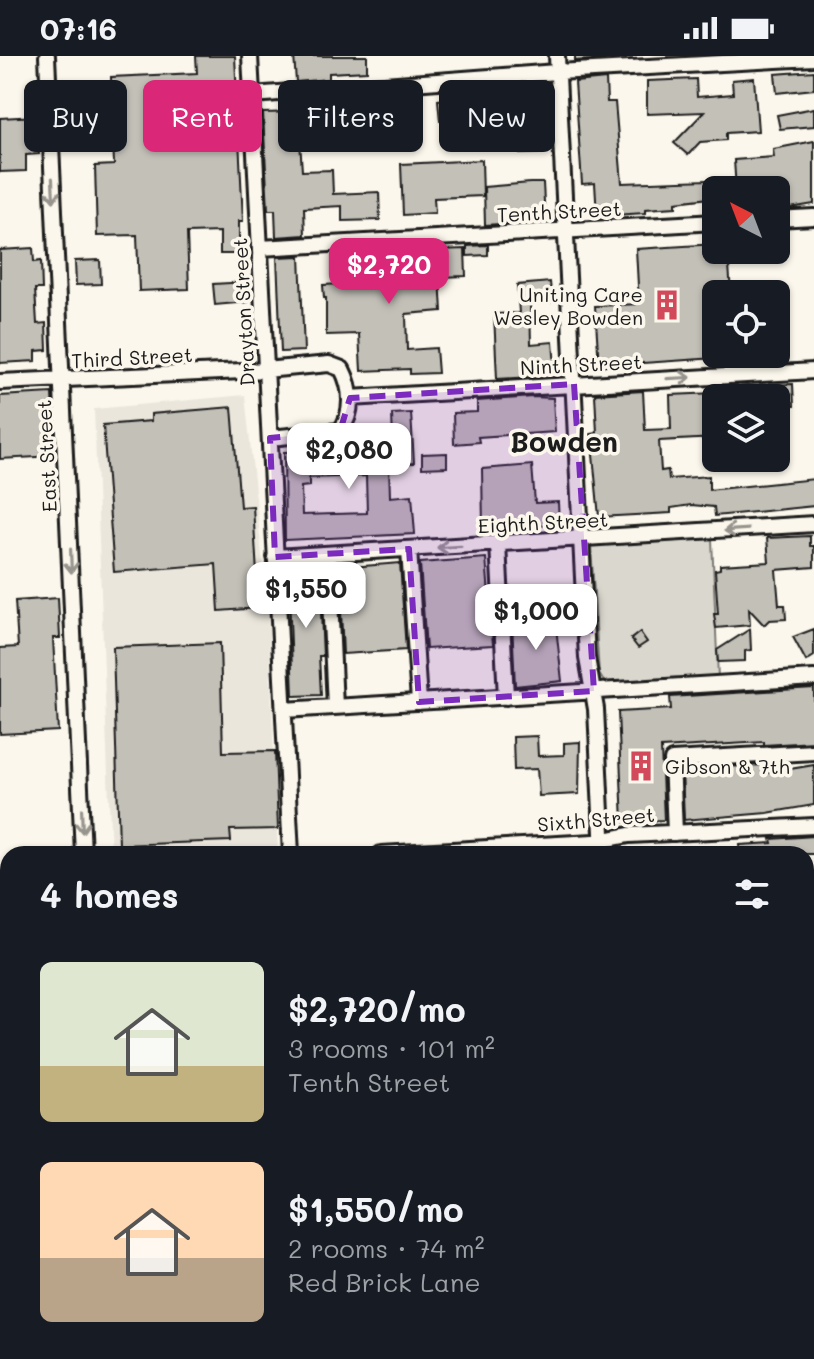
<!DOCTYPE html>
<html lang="en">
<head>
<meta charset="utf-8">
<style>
	:root { --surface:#171b24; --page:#20242c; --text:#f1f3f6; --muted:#9ea1a6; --accent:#db2777 }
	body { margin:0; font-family:Mali,sans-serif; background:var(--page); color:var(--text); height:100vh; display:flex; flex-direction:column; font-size:30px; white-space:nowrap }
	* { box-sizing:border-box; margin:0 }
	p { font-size:26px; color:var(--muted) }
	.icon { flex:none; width:44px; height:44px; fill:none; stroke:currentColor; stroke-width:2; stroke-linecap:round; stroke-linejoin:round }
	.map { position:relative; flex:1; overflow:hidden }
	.details { position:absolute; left:0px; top:790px; width:814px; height:514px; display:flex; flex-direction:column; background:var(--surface); border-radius:24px 24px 0 0; box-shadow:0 2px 6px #0004 }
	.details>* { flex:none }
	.guide { position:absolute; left:24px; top:24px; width:766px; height:72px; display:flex; gap:16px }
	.needle { width:52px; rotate:318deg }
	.fabs { position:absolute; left:702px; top:120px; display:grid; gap:16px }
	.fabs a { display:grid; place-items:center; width:88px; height:88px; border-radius:12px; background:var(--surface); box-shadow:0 2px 6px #0004; font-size:40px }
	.price { position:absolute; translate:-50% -68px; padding:0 18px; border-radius:16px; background:#fff; color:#222; font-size:26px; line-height:52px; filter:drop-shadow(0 2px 4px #0008) }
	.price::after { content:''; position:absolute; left:50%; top:48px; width:24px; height:18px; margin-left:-12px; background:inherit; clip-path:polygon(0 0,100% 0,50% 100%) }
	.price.selected { background:var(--accent); color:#fff }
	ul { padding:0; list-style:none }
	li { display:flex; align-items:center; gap:24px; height:200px; padding:0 40px }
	li span { display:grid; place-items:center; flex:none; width:224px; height:160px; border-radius:12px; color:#555 }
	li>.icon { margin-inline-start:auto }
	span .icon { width:96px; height:96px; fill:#fffc; stroke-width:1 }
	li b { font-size:34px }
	h2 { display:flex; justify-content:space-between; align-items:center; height:96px; padding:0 40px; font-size:34px }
	.pill { padding:0 28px; border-radius:12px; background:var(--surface); box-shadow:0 2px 6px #0004; font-size:28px; line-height:72px }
	.pill.selected { background:var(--accent); color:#fff }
	.status { display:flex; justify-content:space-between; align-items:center; height:56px; padding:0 40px; background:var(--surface); direction:ltr }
	.status svg { height:22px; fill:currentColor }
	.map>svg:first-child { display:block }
	.built { fill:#eae6dc }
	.green { fill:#dad7ce; stroke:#7b7a75; stroke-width:2 }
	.building { fill:#c3c0b8; stroke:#1c1c1c; stroke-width:2; fill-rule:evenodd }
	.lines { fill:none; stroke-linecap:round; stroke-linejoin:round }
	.minor-casing { stroke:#1c1c1c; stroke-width:20 }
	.minor { stroke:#fbf7ec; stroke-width:14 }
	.oneway { stroke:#97948e }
	.marked { fill:#7b2cbf; fill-opacity:0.2; stroke:#7b2cbf; stroke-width:6; stroke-dasharray:16 10; stroke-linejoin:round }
	.labels { text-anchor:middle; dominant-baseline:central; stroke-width:7; stroke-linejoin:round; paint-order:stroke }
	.street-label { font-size:20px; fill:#1c1c1c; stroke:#fbf7ec }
	.poi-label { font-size:20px; fill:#1c1c1c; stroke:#fbf7ec; text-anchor:end }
	.district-label { font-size:28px; font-weight:bold; fill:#1c1c1c; stroke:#fbf7ec }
</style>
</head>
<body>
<div class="status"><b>07:16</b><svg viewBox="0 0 49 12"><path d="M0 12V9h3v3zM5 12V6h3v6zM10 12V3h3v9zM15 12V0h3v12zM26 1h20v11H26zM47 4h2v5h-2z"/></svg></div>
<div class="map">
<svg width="814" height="1303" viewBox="0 0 814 1303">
	<rect width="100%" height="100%" fill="#fbf7ec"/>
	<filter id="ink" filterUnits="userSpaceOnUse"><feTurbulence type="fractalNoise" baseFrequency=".0125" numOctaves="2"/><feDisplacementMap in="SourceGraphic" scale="16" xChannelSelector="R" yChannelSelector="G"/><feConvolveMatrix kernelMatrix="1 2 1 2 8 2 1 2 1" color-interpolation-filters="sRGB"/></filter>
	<g filter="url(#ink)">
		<path class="built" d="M245,339L268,556L278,798H111L94,353Z"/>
		<path class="green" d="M712,483L718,622L620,629L605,627L599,618L591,489Z"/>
		<path class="building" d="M196,0H235L243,165H239V198H220V176L187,177L189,233L139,235L137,179L97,180L95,110L114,109L111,21L197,17Z
			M294,0H367V15L329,17V23L296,26Z
			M575,0H605V3L575,5Z
			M814,15V33L777,37L775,18Z
			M754,22L758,75L726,77V84L700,86L688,99L674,87L704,56L647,58V25L696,23L697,41L733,38L732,24Z
			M606,23L607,46H615L622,127L708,124L709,142L676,146V151L645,153V157L597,160L595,127L582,128L575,26Z
			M548,32L551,86H543L544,97L520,98L519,64L505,65V60L478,61L479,70L447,76L446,65H440L438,44L474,40L476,50L504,48V34Z
			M396,45L397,72L331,75V83L300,85L302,115L332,114L333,138L379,136L380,164L342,165V150L304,152L305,179L276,181L275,154H268L263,57L297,56V47Z
			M814,52V70L780,73L777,59Z
			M37,60L39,98L26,99V115L0,116V62Z
			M814,85V148L784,153L780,132L736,134L734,104L774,101L773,93Z
			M482,104L483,140L434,142L435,157L403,159L401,108Z
			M530,127H543L545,165L485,169L484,131Z
			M716,188V194H728L731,238H716V302L599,310L595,250L639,248L636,193Z
			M488,189V199L467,200V190Z
			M33,192L34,206L41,205L42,233H35L37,268L46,267L47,294L36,295V305L0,307V194Z
			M439,192V194L465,193L466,220L440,221L442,255L406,258L407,294L436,292L438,317L410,318V313L361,315L359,278L326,279V242H324L323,229L342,228L341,197L378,195L380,221L415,220L414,193Z
			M300,200L304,295L281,296L277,201Z
			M100,204L101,228L76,229L75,205Z
			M247,226L248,246L215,249L213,228Z
			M550,226L552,246L530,248L531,288L553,286L555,311L532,312L533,321L497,323L494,258L519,257L517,229Z
			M793,328L794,350L776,351V342H726L727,331Z
			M643,335L645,374L671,373L670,339L716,337V382L659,385L661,415L668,414L669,423L709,420V434L814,423V450L715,460L714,451L691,449L671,452V457L599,461L591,378L597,377L595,338Z
			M52,337L55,400L0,403V340Z
			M533,341L553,342L555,376L478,381L479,386L454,388L453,357L477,356V345Z
			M232,351L240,451L253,450L259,552L219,555L216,508L114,516L103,369L151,365V358Z
			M411,357L414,407L389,408L390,441L412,439L415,478L285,484L284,396L308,395V400L365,397L364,386L393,384L392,358ZM366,420L367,457L302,459L301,431L309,430V422Z
			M447,397V411L422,412V398Z
			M532,409L535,447L558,446L559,469L483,472L482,413Z
			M810,480V490H814V511L776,514L779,549H785L786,563L769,564L764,569L749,553L750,569L716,572L714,558H718L715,514L720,513V509L769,506L767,482Z
			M486,502L493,589L426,593L420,507Z
			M400,507L406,594L343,598L339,512Z
			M316,511L319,514L323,600H319L321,639L293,640L288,512Z
			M58,542L60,582H53L58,675L0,678V592L18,591L15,545Z
			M555,562L562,625L515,630L512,565Z
			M750,573L751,594L745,595V605L718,606L717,594Z
			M814,573V600L806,605L793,581Z
			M640,576L647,586L638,592L631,583Z
			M220,587L223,696L275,695L278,773L230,774L231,785L119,789L113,591Z
			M814,632V686L764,689V686L661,692L664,764L623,766L618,656L671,653L670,641Z
			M537,680L538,700L564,699V687L580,686L579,738L539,740L537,713L514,714L513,681Z
			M765,709L766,717L814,709V749L767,757L684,764L682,713Z
			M814,780V798H740V789L772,787L771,783Z"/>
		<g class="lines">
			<g class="minor-casing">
				<path id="minor" d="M47,0L83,798
					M250,0L291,798
					M557,0L587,602L596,653L603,798
					M252,39L557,16L814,2
					M776,163L814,161
					M260,192L716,166
					M0,326L265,314L329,308L342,313C352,332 354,357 340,375L270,382
					M350,342L814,315
					M498,488L506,641
					M409,493L419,646
					M328,498L335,651
					M275,501L814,468
					M284,654L814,622
					M675,777L672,704L814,696
					M381,798L594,786L629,779L814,770
					M0,853L8,852
					M806,931H814
					M806,1078H814
					M806,1246L814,1245
					M313,1296L314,1303
					M369,1296V1303
					M437,1296L438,1303
					M493,1296V1303
					M623,1296L624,1303
					M633,1296L634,1303"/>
			</g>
			<use href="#minor" class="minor"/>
		</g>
		<defs><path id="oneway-shaft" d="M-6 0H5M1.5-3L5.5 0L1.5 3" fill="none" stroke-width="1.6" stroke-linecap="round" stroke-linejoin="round" transform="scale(2)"/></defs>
		<g class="oneway">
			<use href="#oneway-shaft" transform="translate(53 134) rotate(87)"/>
			<use href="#oneway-shaft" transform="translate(679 322) rotate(-3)"/>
			<use href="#oneway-shaft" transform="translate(736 474) rotate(176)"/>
			<use href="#oneway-shaft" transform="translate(449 491) rotate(177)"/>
			<use href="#oneway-shaft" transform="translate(71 505) rotate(88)"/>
			<use href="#oneway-shaft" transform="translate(82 765) rotate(88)"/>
		</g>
	</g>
	<path class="marked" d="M574,328L594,635L419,646L409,493L275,501L270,382L340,375L350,342Z"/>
	<defs>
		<g id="building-bare" transform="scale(2.4)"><path d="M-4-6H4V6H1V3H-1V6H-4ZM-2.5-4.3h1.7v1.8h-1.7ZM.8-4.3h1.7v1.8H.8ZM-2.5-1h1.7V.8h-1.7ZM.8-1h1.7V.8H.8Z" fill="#d1495b" stroke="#fbf7ec" stroke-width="2.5" paint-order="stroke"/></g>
	</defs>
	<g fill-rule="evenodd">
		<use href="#building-bare" x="667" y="249"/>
		<use href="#building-bare" x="641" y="710"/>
	</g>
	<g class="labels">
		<g class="street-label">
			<text transform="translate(559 155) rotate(-3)">Tenth Street</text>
			<text transform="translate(243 256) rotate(-93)">Drayton Street</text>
			<text transform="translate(132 301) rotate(-3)">Third Street</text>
			<text transform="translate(581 308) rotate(-3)">Ninth Street</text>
			<text transform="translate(46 400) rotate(-93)">East Street</text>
			<text transform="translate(543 466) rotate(-3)">Eighth Street</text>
			<text transform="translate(596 763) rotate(-5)">Sixth Street</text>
		</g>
		<g class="poi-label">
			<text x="643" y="238">Uniting Care<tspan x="643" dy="23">Wesley Bowden</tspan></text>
			<text x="665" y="710" text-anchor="start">Gibson &amp; 7th</text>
		</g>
		<g class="district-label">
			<text x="564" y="385">Bowden</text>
		</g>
	</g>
</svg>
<div class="fabs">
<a><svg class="needle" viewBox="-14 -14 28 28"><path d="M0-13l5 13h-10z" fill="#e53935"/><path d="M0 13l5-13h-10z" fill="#9ea1a6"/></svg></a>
<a><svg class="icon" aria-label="locate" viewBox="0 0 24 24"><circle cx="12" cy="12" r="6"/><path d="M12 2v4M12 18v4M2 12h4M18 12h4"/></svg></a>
<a><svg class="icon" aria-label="layers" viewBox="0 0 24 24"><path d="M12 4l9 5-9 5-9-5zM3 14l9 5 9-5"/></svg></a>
</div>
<b class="price selected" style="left:389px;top:250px">$2,720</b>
<b class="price" style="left:349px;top:435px">$2,080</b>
<b class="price" style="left:306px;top:574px">$1,550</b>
<b class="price" style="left:536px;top:596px">$1,000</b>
<div class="guide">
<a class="pill">Buy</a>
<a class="pill selected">Rent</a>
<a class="pill">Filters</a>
<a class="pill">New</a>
</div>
<section class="details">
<h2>4 homes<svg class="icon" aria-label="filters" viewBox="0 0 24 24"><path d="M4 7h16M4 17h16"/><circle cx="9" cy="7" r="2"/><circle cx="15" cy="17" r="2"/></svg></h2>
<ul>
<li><span style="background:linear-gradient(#dfe7d0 65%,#c2b280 0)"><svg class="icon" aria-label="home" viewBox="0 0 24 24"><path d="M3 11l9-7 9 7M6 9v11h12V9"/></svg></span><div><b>$2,720/mo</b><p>3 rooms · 101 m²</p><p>Tenth Street</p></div></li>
<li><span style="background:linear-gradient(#ffd9b3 60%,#b9a48a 0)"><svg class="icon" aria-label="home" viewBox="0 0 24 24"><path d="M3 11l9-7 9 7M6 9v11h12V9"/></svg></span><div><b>$1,550/mo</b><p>2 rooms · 74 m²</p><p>Red Brick Lane</p></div></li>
</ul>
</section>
</div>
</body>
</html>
